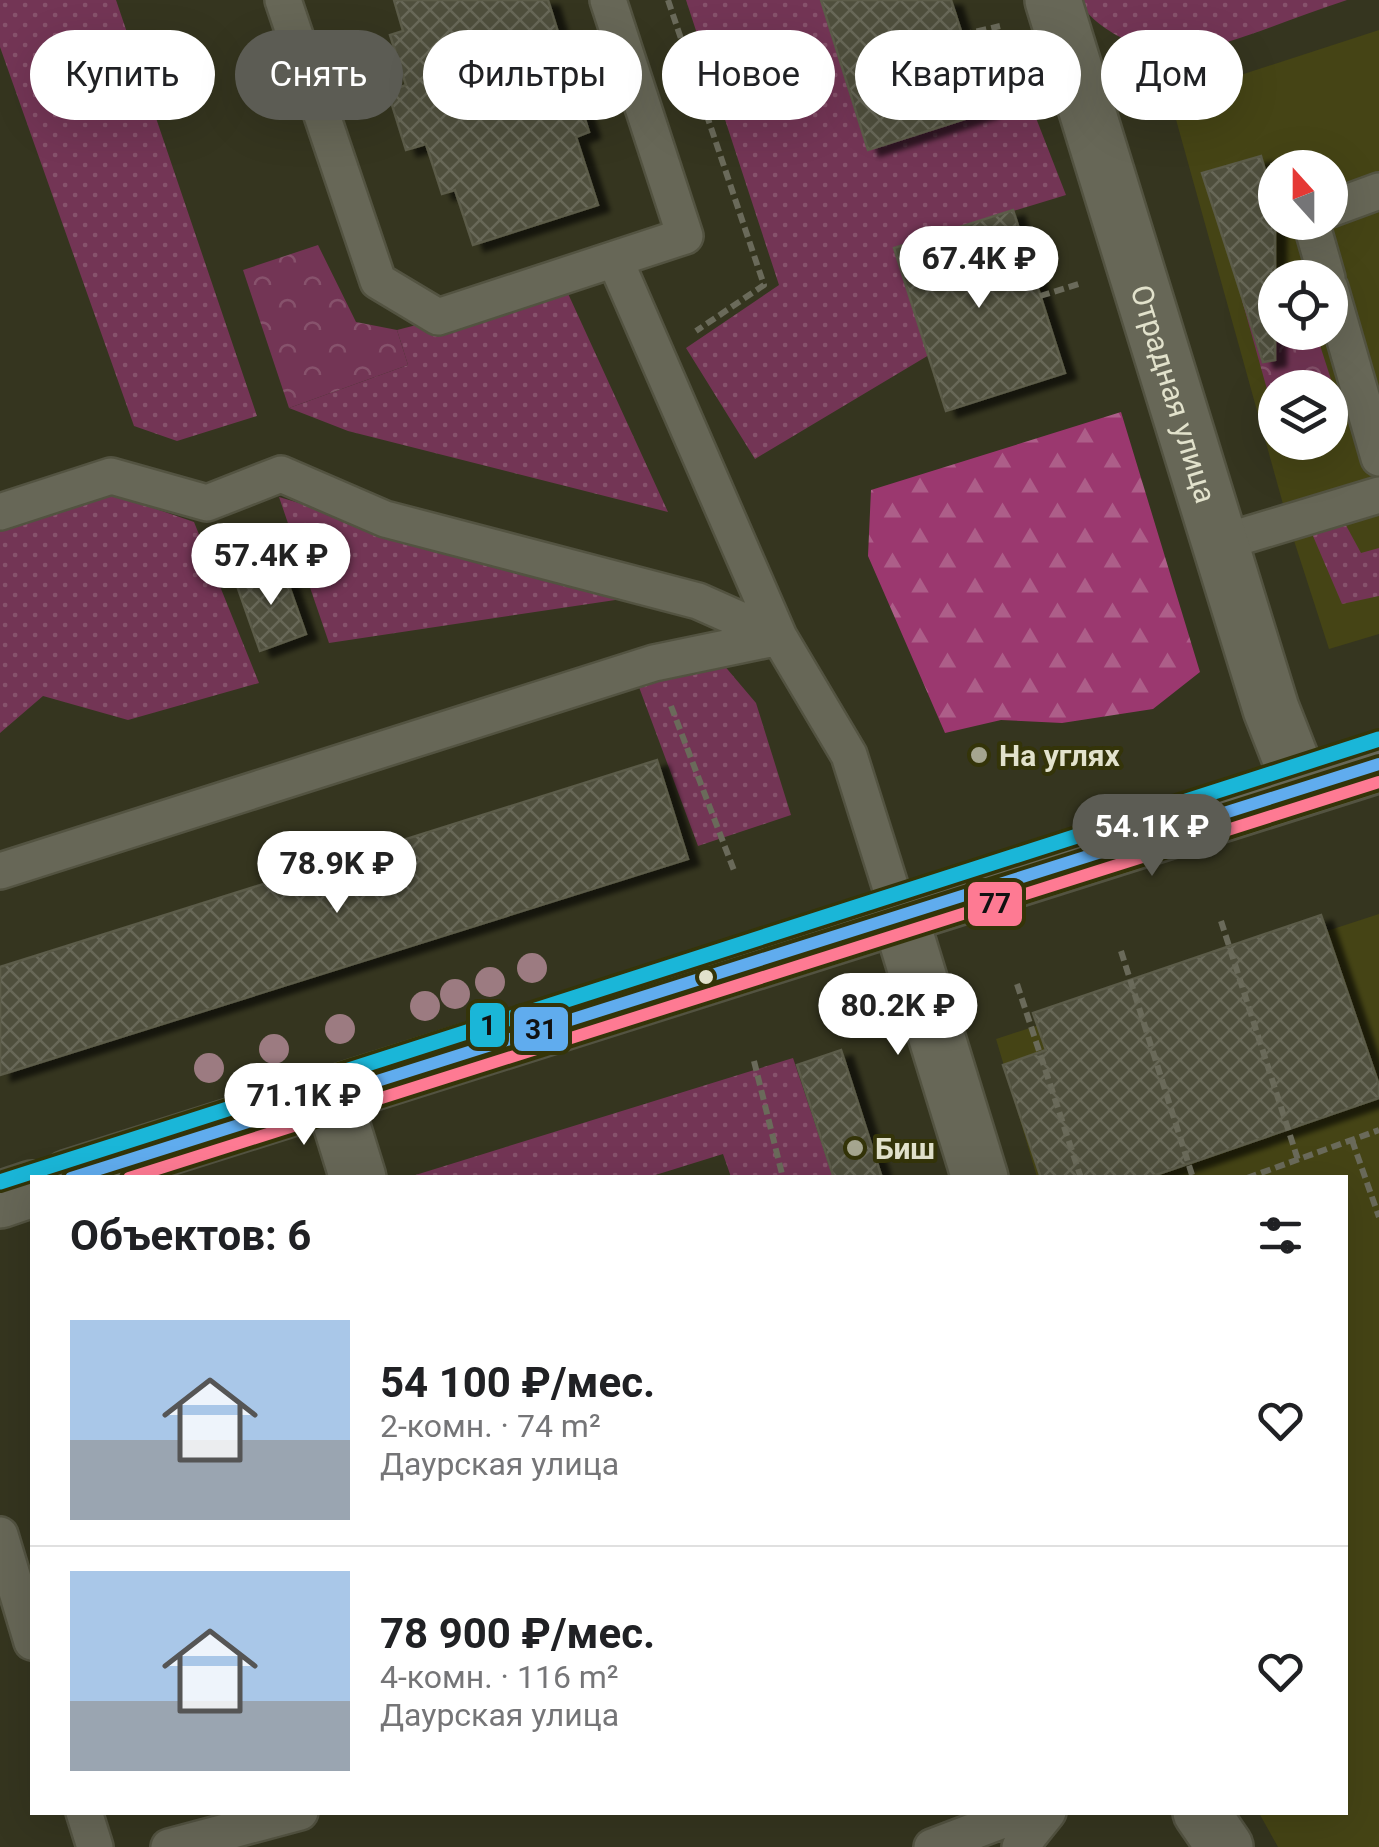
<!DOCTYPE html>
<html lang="ru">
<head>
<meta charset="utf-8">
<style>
	:root { --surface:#fff; --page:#f2f2f2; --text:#202124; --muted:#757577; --line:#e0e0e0; --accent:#5c5c54 }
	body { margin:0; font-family:Roboto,sans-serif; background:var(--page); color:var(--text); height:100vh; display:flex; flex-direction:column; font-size:38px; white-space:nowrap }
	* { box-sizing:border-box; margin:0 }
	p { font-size:32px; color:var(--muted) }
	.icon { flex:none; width:55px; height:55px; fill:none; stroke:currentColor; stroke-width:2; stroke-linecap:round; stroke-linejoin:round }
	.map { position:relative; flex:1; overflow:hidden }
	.drawer { position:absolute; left:30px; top:1175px; width:1318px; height:640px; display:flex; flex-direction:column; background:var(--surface); border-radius:0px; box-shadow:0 10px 40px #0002 }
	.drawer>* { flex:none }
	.guide { position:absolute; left:30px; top:30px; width:1320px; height:90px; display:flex; gap:20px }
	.needle { width:65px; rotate:339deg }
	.buttons { position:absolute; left:1258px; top:150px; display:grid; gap:20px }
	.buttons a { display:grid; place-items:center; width:90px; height:90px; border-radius:50%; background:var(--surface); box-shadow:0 10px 40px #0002; font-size:50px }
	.price { position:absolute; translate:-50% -85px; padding:0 22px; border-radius:35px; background:#fff; color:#222; font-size:32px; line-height:65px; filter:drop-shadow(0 2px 5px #0008) }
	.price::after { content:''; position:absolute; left:50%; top:60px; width:30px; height:22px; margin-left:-15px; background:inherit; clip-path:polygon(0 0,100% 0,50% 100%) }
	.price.active { background:var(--accent); color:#fff }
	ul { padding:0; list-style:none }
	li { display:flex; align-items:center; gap:30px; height:250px; padding:0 40px }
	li+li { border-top:2px solid var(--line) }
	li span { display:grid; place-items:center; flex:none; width:280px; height:200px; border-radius:0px; color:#555 }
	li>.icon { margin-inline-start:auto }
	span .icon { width:120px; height:120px; fill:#fffc; stroke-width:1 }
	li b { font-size:42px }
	h2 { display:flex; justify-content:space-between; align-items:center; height:120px; padding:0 40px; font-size:42px }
	.chip { padding:0 35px; border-radius:45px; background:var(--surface); box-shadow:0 10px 40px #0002; font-size:35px; line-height:90px }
	.chip.active { background:var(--accent); color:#fff }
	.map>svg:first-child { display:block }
	.built { fill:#454415; fill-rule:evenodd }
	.grass { fill:url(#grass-dots) }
	.forest { fill:url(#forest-firs) }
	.park { fill:url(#park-crowns) }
	.building { fill:url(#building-cross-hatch); stroke:#5b5b49; stroke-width:2.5; filter:url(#shadow) }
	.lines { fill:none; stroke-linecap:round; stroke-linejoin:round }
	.lane-casing { stroke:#535341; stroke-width:40 }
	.street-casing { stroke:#535341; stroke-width:60 }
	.secondary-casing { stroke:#535341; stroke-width:60 }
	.path { stroke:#6a6a5a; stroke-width:6; stroke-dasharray:10 5; stroke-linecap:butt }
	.lane { stroke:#676757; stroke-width:35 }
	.street { stroke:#676757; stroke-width:55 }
	.secondary { stroke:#676757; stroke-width:55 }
	.bus-1-casing { stroke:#343409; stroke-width:20 }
	.bus-2-casing { stroke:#343409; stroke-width:20 }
	.bus-1 { stroke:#60acee; stroke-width:12 }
	.bus-2 { stroke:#fe7a93; stroke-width:12 }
	.metro-1-casing { stroke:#343409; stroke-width:22 }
	.metro-1 { stroke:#1ab6d8; stroke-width:15 }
	.tree { fill:#9c7b81 }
	.poi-dot { fill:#a5a58f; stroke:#343409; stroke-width:4 }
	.bus-dot { fill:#e2e2cc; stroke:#343409; stroke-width:4 }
	.labels { text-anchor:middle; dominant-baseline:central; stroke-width:8; stroke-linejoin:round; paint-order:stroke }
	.street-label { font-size:30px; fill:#e2e2cc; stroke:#343409 }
	.poi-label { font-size:30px; font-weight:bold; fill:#e2e2cc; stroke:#343409; text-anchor:start }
	.line-badge { stroke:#343409; stroke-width:4 }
	.pale-badge-label { font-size:28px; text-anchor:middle; font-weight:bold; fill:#111 }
</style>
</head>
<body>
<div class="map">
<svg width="1379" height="1847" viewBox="0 0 1379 1847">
	<defs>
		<pattern id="grass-dots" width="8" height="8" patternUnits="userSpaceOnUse" patternTransform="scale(2.5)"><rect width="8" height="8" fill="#733555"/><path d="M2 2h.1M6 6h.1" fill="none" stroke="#87526c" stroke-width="1.8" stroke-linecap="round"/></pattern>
		<pattern id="forest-firs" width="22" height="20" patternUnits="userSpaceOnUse" patternTransform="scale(2.5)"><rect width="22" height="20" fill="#9b386f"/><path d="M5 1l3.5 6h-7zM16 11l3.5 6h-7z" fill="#ad5e89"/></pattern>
		<pattern id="park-crowns" width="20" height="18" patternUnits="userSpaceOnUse" patternTransform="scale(2.5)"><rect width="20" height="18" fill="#733555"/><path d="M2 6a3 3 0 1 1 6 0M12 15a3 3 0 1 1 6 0" fill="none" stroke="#87526c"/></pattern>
		<pattern id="building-cross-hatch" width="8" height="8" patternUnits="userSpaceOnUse" patternTransform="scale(2.5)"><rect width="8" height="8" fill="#4f4f3d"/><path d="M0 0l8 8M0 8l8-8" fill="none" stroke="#686858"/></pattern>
		<filter id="shadow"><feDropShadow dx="11" dy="6" stdDeviation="2.5" flood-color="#0009"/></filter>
	</defs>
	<rect width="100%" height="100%" fill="#35351f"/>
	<path class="built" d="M1379,30V634L1329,649L1288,522L1170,98ZM1275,168H1330V222H1275ZM1275,278H1330V332H1275ZM1275,388H1330V442H1275Z
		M1379,914V1847H1278L1259,1813L1345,1812V1178L1037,1177L996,1039Z"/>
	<path class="grass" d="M0,0H116L257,416L177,441L134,426L0,47Z
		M686,0H821L868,150L1029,100L1066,195L895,247L929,355L755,459L686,348L779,285Z
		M1080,0H1347C1294,17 1239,42 1184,53C1154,58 1090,29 1080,0Z
		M565,287L668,512L348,431L289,408L408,365L397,330Z
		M110,493L194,522L259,683L128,720L43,696L0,733V526Z
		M279,497L622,599L329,643Z
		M1342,518L1361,553L1379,548V596L1342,604L1310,529Z
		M717,657L756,703L791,815L698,846L636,679Z
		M793,1058L833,1177H731L723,1154L649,1177H409Z"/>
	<path class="forest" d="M1121,412L1200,672L1153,709L1062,723L1001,720L945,733L868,556L871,490Z"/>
	<path class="park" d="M318,245L356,322L397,330L408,365L289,408L243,270Z
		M1275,290V332L1316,333L1338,401L1330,403V388H1275V418L1242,300Z"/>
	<path class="building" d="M394,0H548L589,132L576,137L598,205L473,245L455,190L442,194L426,144L406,150L388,92L406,85L390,35L403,31Z
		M821,0H951L987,112L868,150Z
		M1261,156L1275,207V360L1263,362L1202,173Z
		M1013,210L1065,373L946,411L894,248Z
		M282,566L306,634L260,651L236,583Z
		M657,760L688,859L0,1075V967Z
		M1321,915L1379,1085V1098L1147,1178H1041L1003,1065L1046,1050L1033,1013Z
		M841,1050L882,1178H834L797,1065Z"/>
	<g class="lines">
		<g class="lane-casing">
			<path id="lane" d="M283,0L378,281L438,317L685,236L608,0
				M1330,209L1379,191
				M1311,222L1327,278
				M615,260L779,637
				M1330,288L1379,458
				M0,512L111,476L207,503L281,474L385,519L698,601L779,637
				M1220,543L1379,495
				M0,871L654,663L779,637L849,755L899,914
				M0,1535L32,1642
				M84,1812L95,1847
				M169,1847L300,1812
				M932,1847L1024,1812
				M1020,1847L1048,1812"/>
		</g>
		<g class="street-casing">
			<g id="street">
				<path id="s1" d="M1053,0L1271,709L1302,788"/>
				<path d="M899,914L980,1178"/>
				<path d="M332,1094L358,1178"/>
				<path d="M1201,1812L1225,1847"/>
			</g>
		</g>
		<g class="secondary-casing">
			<path id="secondary" d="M69,1178L1379,764
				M0,1200L32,1189"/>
		</g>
		<path class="path" d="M668,0L764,285L696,331
			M962,35L1000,26
			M1040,296L1082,283
			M671,706L735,873
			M1221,921L1298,1160
			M1121,951L1193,1178
			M1017,984L1081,1178
			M754,1061L783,1178
			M1352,1140L1379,1217
			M1247,1178L1379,1130"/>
		<use href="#lane" class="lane"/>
		<use href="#street" class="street"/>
		<use href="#secondary" class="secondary"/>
		<g class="bus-1-casing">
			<path id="bus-1" d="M71,1178L1379,764"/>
		</g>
		<g class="bus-2-casing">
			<path id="bus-2" d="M129,1178L1379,782"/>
		</g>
		<use href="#bus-1" class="bus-1"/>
		<use href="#bus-2" class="bus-2"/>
		<g class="metro-1-casing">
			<path id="metro-1" d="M0,1182L1379,739"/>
		</g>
		<use href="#metro-1" class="metro-1"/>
	</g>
	<g class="tree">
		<circle cx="532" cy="968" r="15"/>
		<circle cx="490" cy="982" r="15"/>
		<circle cx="455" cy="994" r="15"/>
		<circle cx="425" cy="1006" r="15"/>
		<circle cx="340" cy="1029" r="15"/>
		<circle cx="274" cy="1049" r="15"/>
		<circle cx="209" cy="1068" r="15"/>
	</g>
	<g class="poi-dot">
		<circle cx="979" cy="755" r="10"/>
		<circle cx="855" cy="1148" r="10"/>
	</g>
	<circle class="bus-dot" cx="706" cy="977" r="9"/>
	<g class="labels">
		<g class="street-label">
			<text stroke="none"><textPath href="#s1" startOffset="412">Отрадная улица</textPath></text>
		</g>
		<g class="poi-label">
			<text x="999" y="755">На углях</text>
			<text x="875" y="1148">Биш</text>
		</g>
	</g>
	<g class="line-badge">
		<rect x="966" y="880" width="58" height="48" rx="10" fill="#fe7a93"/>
		<rect x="468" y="1001" width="39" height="48" rx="10" fill="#1ab6d8"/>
		<rect x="512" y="1005" width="58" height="48" rx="10" fill="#60acee"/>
	</g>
	<g class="pale-badge-label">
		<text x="995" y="913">77</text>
		<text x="488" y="1035">1</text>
		<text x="541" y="1039">31</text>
	</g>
</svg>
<div class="buttons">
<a><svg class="needle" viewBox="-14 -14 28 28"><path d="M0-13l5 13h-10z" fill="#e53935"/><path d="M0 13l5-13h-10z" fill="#757577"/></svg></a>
<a><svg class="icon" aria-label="locate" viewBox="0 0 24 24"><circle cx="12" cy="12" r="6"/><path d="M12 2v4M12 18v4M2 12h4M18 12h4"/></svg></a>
<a><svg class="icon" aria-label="layers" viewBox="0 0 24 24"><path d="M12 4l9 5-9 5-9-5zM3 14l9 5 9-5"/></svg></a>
</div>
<b class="price" style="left:979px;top:311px">67.4K ₽</b>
<b class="price" style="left:271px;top:608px">57.4K ₽</b>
<b class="price active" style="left:1152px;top:879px">54.1K ₽</b>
<b class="price" style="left:337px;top:916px">78.9K ₽</b>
<b class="price" style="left:898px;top:1058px">80.2K ₽</b>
<b class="price" style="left:304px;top:1148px">71.1K ₽</b>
<div class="guide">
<a class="chip">Купить</a>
<a class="chip active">Снять</a>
<a class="chip">Фильтры</a>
<a class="chip">Новое</a>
<a class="chip">Квартира</a>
<a class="chip">Дом</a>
</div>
<section class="drawer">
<h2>Объектов: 6<svg class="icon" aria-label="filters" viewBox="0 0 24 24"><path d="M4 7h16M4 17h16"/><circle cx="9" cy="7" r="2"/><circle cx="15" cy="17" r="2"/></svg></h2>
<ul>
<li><span style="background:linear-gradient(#a9c7e8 60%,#9aa5b1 0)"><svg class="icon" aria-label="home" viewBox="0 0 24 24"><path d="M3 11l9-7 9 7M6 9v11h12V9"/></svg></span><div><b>54 100 ₽/мес.</b><p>2-комн. · 74 m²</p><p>Даурская улица</p></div><svg class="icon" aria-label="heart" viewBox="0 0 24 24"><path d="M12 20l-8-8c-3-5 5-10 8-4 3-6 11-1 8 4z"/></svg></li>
<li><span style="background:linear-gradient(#a9c7e8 65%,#9aa5b1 0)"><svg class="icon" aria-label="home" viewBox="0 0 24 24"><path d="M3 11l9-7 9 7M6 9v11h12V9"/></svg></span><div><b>78 900 ₽/мес.</b><p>4-комн. · 116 m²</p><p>Даурская улица</p></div><svg class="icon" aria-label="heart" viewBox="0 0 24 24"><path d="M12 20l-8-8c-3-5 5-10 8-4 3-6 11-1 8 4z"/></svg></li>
</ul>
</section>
</div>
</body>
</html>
